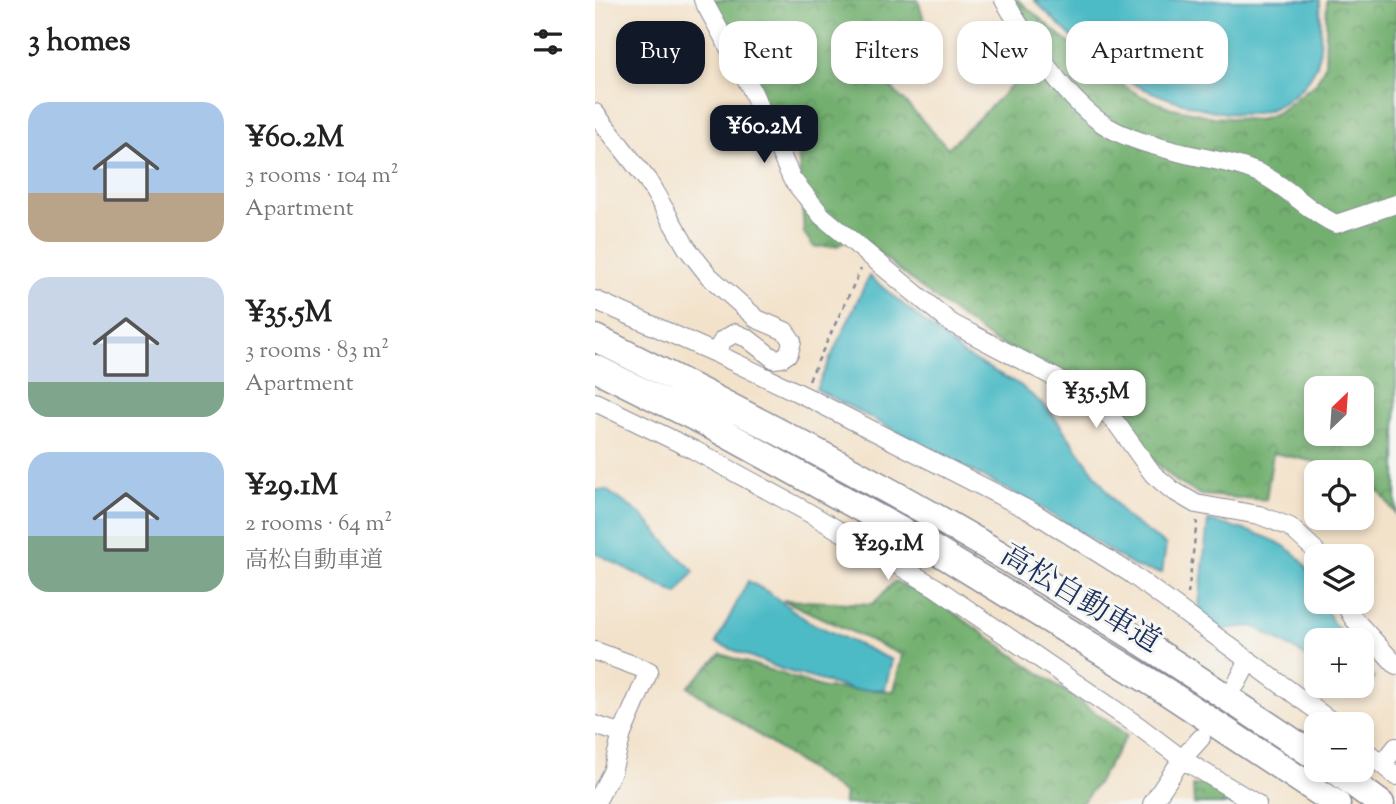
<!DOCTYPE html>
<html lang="en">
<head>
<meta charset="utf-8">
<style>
	:root { --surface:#fff; --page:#f6f6f6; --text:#222; --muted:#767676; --accent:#111827 }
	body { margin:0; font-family:"Sorts Mill Goudy","Noto Serif JP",serif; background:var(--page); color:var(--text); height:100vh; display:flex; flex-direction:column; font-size:26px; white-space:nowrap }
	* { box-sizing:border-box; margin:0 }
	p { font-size:23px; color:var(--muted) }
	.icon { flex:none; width:38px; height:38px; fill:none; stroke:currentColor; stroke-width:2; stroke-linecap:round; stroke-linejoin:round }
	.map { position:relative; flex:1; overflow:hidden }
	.sheet { display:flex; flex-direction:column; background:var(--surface); width:595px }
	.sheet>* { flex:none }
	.top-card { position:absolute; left:21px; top:21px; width:665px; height:63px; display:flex; gap:14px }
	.needle { width:46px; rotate:25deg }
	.fabs { position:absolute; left:709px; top:376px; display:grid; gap:14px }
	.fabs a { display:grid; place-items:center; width:70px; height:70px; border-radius:14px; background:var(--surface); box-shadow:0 4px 10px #0003; font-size:35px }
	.price { position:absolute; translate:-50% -60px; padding:0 16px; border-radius:14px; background:#fff; color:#222; font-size:23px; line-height:46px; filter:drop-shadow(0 2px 4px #0008) }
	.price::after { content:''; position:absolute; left:50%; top:42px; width:21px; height:16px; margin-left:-10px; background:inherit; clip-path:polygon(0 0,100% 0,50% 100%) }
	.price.current { background:var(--accent); color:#fff }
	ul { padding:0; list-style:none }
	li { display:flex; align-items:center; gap:21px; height:175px; padding:0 28px }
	li span { display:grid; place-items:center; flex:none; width:196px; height:140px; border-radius:21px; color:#555 }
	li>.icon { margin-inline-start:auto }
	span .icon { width:84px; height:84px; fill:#fffc; stroke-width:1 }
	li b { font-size:30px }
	h2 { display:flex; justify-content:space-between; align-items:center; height:84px; padding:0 28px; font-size:30px }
	.pill { padding:0 24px; border-radius:21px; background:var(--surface); box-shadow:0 4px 10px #0003; font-size:24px; line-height:63px }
	.pill.current { background:var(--accent); color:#fff }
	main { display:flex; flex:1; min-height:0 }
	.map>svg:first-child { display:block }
	.forest { fill:url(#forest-crowns); stroke:#477067; stroke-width:2; fill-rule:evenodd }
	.water { fill:#4dbbc6; stroke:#347592; stroke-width:2 }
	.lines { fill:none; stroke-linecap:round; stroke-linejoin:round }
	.minor-casing { stroke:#878894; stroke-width:20 }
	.highway-casing { stroke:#878894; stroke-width:29 }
	.path { stroke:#878894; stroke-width:2.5; stroke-dasharray:5 5; stroke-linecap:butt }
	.minor { stroke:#fff; stroke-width:18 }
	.highway { stroke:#fff; stroke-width:26 }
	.labels { text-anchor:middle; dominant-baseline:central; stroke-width:6; stroke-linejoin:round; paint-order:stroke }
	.street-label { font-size:30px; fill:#1b2f5e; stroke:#f6f6f2 }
</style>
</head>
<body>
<main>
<section class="sheet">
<h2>3 homes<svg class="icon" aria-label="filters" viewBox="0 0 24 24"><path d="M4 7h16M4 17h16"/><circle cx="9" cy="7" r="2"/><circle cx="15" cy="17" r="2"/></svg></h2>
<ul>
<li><span style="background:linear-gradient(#a9c7e8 65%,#b9a48a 0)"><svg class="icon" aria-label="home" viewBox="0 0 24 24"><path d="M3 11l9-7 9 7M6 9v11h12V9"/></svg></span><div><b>¥60.2M</b><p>3 rooms · 104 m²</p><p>Apartment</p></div></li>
<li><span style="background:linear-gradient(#c9d6e8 75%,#7fa58c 0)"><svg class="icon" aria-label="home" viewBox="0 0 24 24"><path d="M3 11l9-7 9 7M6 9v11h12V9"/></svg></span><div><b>¥35.5M</b><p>3 rooms · 83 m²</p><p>Apartment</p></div></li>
<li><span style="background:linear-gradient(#a9c7e8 60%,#7fa58c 0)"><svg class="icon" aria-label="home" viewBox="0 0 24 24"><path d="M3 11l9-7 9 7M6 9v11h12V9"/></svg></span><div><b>¥29.1M</b><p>2 rooms · 64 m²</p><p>高松自動車道</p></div></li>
</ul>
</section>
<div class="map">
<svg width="801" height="804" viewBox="0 0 801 804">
	<defs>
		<pattern id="forest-crowns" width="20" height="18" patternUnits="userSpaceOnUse" patternTransform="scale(1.75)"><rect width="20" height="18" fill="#73b070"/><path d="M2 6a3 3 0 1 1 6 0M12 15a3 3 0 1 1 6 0" fill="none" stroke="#5e905f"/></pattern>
	</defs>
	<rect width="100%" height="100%" fill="#f6f6f2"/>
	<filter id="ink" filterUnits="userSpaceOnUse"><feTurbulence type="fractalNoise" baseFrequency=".0143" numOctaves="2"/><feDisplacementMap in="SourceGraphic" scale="14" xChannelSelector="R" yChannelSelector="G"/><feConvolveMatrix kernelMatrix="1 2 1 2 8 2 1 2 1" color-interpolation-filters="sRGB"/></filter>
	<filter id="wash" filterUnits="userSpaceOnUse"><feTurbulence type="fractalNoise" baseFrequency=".00686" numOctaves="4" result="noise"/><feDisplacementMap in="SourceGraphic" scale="28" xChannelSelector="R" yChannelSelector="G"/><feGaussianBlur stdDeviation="1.57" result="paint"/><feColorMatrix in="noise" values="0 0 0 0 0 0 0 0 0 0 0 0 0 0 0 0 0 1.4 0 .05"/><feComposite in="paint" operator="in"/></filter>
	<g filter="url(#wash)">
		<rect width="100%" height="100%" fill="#f3e2ca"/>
		<path class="forest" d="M112,0H323L334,36L292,83L353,148L449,54L415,0H423L514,77L544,95L573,107L619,117L663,120L682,113L721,83L730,66L732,0H801V514L781,487L767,479L766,472H753L741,466L678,453L671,500L606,495L582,482L559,461L510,397L477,375L398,341L330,291L262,235L242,246L219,247L209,233L203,148L156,84ZM721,388H766V434H721Z
			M300,581L351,607L532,735L503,782L486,804H248L250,794L93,687L126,654L229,688L299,691L307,655L188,600L278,604Z
			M608,784L640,804H599L598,786Z"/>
		<path class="water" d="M439,0H725C725,18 728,54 720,69C710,90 684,109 662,113C623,119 550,94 519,72C490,52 465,25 439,0Z
			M274,276L369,355L425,385L455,411L530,516L571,545L567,573L542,568L443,506L221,389Z
			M0,490H11L47,515L80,553L99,571L82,594L0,553Z
			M613,521C660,532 721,543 721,602H728L737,621L752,640H721V667L709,655L658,626L630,629L627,634L603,615Z
			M153,581L173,592L214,622L297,660L290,689L259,690L189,670L121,643Z
			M767,660L779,678L772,689L757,690L751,686H766Z"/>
	</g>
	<g filter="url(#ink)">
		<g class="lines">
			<g class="minor-casing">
				<path id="minor" d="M108,0L155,86L197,179L227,216L356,323L495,396L522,424L558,474L577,490L601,504L664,515L695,527L719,549L723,556
					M409,0C433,40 472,103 513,127C533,139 560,146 583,152C610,159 640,162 666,174C693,187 714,212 741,224L801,204
					M0,113L53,181L92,248L114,276L162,319L190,331L197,341L194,353L187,358L179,359L152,338L140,333L128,340L120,353
					M0,300L120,353L214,398L441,514L535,573L740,724
					M0,402L99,450L209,510L340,587L542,725L587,759L662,804
					M749,602L758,618L801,665
					M0,651L54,671L27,734L17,772L0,804
					M642,683L654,660
					M0,725L27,734
					M766,747L801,776
					M787,765L801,747
					M557,804L587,759L606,738"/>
			</g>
			<g class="highway-casing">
				<path id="highway" d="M0,338C116,396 233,456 346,520C474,593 599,675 721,757
					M0,368L111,423L332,545L572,692L742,804
					M740,770L786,804"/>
			</g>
			<path class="path" d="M214,380L266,269
				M593,594L602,521"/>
			<use href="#minor" class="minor"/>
			<use href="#highway" class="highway"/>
		</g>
	</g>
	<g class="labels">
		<g class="street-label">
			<text transform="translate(485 600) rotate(31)">高松自動車道</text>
		</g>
	</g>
</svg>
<div class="fabs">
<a><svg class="needle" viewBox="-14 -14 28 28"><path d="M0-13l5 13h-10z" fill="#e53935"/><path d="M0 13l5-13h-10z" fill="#767676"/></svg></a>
<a><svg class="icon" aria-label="locate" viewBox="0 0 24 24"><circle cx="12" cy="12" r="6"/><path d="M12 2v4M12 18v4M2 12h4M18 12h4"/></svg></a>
<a><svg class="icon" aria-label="layers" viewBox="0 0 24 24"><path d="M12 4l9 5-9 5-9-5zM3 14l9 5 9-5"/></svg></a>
<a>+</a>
<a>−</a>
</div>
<b class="price current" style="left:169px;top:165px">¥60.2M</b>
<b class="price" style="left:501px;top:430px">¥35.5M</b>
<b class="price" style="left:293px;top:582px">¥29.1M</b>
<div class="top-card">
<a class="pill current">Buy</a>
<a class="pill">Rent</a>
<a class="pill">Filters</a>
<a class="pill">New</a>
<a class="pill">Apartment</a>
</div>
</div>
</main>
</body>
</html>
